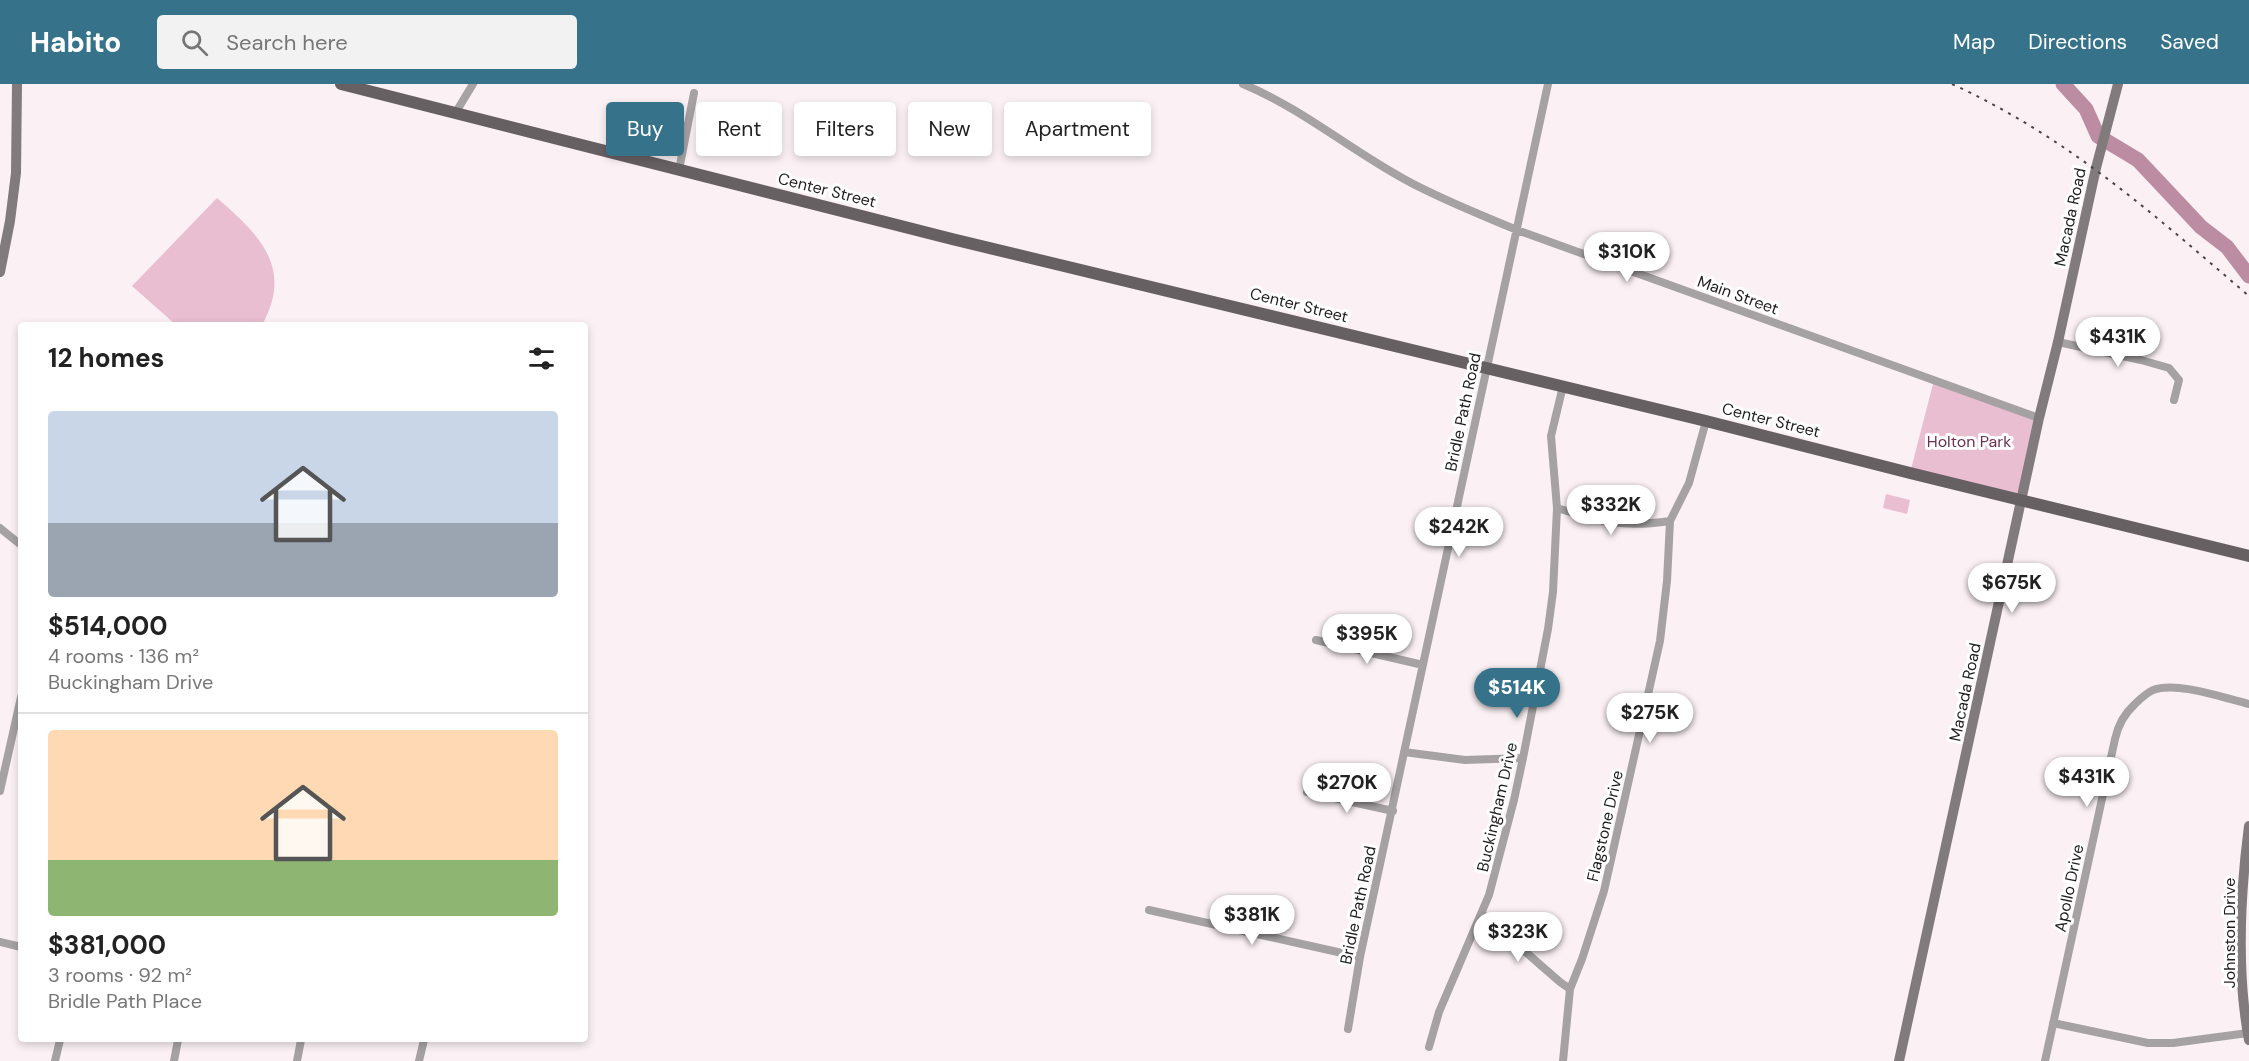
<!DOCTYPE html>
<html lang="en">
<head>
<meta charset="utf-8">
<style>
	:root { --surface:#fff; --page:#f2f2f2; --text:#222; --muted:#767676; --line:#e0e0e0; --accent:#36738a }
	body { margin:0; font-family:"DM Sans",sans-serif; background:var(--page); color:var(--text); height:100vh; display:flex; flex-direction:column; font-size:22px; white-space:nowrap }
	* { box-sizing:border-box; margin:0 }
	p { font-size:20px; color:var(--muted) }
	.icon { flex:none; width:33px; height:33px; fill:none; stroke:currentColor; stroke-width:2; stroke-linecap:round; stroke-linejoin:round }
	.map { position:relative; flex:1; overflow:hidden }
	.side { position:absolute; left:18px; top:238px; width:570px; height:720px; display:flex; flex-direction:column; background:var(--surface); border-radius:6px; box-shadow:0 3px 9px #0003 }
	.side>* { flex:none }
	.banner { position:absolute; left:606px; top:18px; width:570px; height:54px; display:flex; gap:12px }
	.price { position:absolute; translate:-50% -51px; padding:0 14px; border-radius:21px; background:#fff; color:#222; font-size:20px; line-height:39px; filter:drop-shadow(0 2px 3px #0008) }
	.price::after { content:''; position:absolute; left:50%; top:36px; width:18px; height:14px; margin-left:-9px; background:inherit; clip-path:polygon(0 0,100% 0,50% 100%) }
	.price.on { background:var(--accent); color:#fff }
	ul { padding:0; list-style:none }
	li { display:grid; align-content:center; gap:12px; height:318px; padding:0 30px }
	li+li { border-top:2px solid var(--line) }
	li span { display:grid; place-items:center; height:186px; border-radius:6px; color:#555 }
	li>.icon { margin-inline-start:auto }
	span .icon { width:108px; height:108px; fill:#fffc; stroke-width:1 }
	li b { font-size:26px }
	h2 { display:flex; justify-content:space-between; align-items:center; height:72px; padding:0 30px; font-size:26px }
	.chip { padding:0 21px; border-radius:6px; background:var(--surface); box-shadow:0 3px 9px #0003; font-size:21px; line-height:54px }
	.chip.on { background:var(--accent); color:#fff }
	header { display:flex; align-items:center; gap:36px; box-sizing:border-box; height:84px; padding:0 30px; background:var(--accent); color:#fff }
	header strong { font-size:28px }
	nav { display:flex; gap:33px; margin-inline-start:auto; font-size:21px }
	.search { width:420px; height:54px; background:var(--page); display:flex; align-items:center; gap:15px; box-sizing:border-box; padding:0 21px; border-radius:6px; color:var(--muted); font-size:22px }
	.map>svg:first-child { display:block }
	.green { fill:#e8bed0 }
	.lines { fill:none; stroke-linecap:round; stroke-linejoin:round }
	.river { stroke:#bc8da2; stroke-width:15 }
	.street { stroke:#a6a2a4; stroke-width:8 }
	.secondary { stroke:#817b7e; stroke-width:10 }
	.primary { stroke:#676063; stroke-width:12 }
	.rail { stroke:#494547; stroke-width:2; stroke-dasharray:3 6; stroke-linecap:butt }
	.labels { text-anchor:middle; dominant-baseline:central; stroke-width:6; stroke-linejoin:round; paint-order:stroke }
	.street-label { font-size:16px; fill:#1f1c1d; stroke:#fff }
	.park-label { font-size:16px; fill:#6d304f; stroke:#fff }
</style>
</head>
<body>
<header>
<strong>Habito</strong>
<div class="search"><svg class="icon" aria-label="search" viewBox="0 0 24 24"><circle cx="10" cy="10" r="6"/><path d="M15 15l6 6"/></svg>Search here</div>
<nav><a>Map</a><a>Directions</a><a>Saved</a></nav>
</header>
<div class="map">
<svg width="2249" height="977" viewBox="0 0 2249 977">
	<rect width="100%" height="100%" fill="#fbf1f5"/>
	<path class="green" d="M217,114C259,150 294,184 262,241H176L132,202Z
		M1934,296L2039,334L2023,416L1910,389Z
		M1886,410L1910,416L1907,430L1883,424Z"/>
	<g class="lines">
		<path class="river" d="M2063,0L2086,25L2098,52L2138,76L2201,143L2227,163L2249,192"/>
		<path class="street" d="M1243,0C1301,24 1349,65 1404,95C1440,115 1479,130 1517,146L2039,334
			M456,28L473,0
			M679,86L694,9
			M2058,258L2141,276L2169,284L2179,296L2174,316
			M1557,424C1602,438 1622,444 1670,437
			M0,444L21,461
			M1316,556L1423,581
			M1404,668L1465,676L1523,674
			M0,707L21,613
			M1307,708L1393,727
			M1149,826L1360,873
			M1482,830L1560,898L1570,905
			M0,858L21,863
			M2053,939L2148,959H2173L2248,949
			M1348,945L1360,873L1548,0
			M1429,963L1439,928L1489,811L1514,716L1523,674L1548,545L1553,508L1557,424L1551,352L1563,302
			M55,977L60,956
			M174,977L178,956
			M297,977L301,956
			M419,977L424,956
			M1563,977L1570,905L1582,875L1604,807L1660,557L1667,497L1670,437L1689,399L1706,337
			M2045,977L2115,655C2118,641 2124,630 2135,620C2140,615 2147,609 2153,606C2177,597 2224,614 2249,620"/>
		<path class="secondary" d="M0,188L10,137L16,89L17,0
			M2249,742C2240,811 2236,887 2249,956
			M1899,977L2039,334L2058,258L2096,84L2118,0"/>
		<path class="primary" d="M341,0L952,155L1706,337L1910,389L2249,472"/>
		<path class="rail" d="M1952,0C2069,54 2153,130 2249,212"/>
	</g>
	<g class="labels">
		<g class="street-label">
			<text transform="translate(827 106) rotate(14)">Center Street</text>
			<text transform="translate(2070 133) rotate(-78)">Macada Road</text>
			<text transform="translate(1738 211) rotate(20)">Main Street</text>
			<text transform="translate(1299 221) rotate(14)">Center Street</text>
			<text transform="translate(1463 328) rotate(-78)">Bridle Path Road</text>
			<text transform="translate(1771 336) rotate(14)">Center Street</text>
			<text transform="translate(1965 608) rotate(-78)">Macada Road</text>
			<text transform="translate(1497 723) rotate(-77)">Buckingham Drive</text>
			<text transform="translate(1605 742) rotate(-77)">Flagstone Drive</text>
			<text transform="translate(2069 804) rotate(-78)">Apollo Drive</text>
			<text transform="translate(1358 821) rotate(-78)">Bridle Path Road</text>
			<text transform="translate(2229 849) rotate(-90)">Johnston Drive</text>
		</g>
		<g class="park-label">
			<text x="1969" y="357">Holton Park</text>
		</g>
	</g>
</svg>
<b class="price" style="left:1627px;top:199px">$310K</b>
<b class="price" style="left:2118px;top:284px">$431K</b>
<b class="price" style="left:1611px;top:452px">$332K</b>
<b class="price" style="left:1459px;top:474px">$242K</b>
<b class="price" style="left:2012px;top:530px">$675K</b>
<b class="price" style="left:1367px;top:581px">$395K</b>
<b class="price on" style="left:1517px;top:635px">$514K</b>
<b class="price" style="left:1650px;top:660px">$275K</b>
<b class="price" style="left:2087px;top:724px">$431K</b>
<b class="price" style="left:1347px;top:730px">$270K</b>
<b class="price" style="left:1252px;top:862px">$381K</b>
<b class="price" style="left:1518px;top:879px">$323K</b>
<div class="banner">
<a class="chip on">Buy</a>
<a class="chip">Rent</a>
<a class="chip">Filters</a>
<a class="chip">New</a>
<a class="chip">Apartment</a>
</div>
<section class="side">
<h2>12 homes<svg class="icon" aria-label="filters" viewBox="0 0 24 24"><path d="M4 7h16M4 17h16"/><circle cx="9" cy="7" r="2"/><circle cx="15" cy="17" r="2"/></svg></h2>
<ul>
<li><span style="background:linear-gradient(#c9d6e8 60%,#9aa5b1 0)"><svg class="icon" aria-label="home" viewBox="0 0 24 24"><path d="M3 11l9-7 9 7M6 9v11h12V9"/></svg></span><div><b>$514,000</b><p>4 rooms · 136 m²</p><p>Buckingham Drive</p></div></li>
<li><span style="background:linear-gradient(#ffd9b3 70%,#8fb573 0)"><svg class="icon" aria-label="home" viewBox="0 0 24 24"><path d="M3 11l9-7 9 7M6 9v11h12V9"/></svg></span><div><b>$381,000</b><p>3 rooms · 92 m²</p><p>Bridle Path Place</p></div></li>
</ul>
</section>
</div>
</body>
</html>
